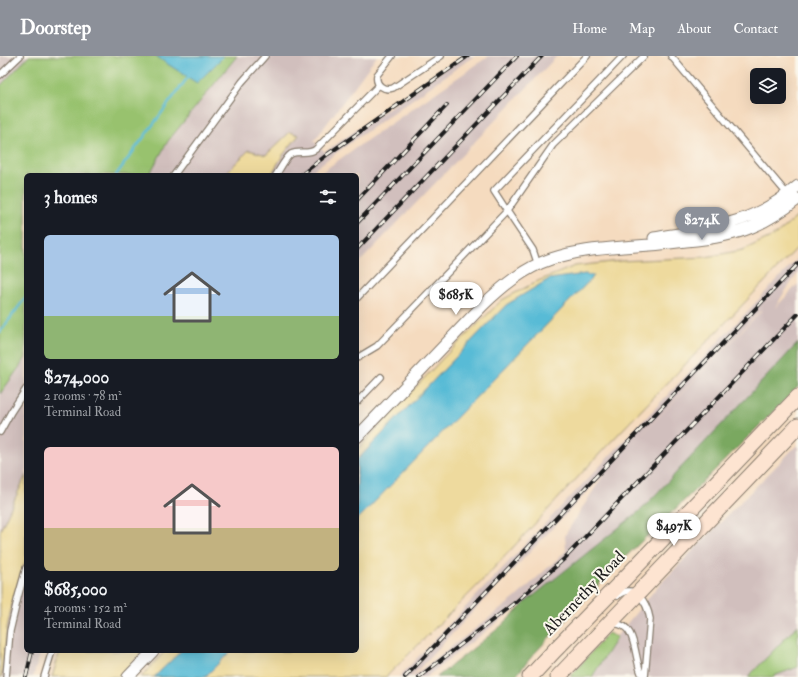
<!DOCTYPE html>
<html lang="en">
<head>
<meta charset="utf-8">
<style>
	:root { --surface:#171b24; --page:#242831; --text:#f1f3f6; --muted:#9ea1a6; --accent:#8c9099 }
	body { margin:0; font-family:"IM FELL Double Pica",serif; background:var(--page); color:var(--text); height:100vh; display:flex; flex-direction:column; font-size:15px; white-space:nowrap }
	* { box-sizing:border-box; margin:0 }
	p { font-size:13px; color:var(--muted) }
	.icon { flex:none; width:22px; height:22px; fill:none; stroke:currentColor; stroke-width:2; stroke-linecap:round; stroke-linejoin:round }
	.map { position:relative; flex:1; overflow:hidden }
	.sheet { position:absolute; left:24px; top:117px; width:335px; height:480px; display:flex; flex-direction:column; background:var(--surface); border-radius:6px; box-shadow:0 4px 16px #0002 }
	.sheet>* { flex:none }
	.fabs { position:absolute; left:750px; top:12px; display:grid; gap:8px }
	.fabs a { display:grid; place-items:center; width:36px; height:36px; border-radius:6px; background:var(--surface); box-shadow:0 4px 16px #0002; font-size:20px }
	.price { position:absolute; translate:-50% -34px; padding:0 9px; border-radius:14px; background:#fff; color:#222; font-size:13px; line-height:26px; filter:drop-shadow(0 1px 2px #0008) }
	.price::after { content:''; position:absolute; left:50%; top:24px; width:12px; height:9px; margin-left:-6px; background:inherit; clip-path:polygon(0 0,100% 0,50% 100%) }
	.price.current { background:var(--accent); color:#fff }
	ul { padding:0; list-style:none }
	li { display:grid; align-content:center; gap:8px; height:212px; padding:0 20px }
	li span { display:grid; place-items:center; height:124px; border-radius:6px; color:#555 }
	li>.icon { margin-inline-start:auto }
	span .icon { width:72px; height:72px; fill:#fffc; stroke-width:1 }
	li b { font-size:17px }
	h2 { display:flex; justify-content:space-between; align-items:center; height:48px; padding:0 20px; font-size:17px }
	header { display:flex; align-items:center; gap:24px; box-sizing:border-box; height:56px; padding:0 20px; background:var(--accent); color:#fff }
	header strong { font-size:19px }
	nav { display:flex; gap:22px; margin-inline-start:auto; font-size:14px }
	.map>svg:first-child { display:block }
	.industrial { fill:#d1bfbd; fill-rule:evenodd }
	.green { fill:#98c26e; stroke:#5a6f45 }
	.forest { fill:#7aa861; stroke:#4b623e }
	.sand { fill:#eeda9e; stroke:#857b5d }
	.water { fill:#58bbd6; stroke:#3a6c79 }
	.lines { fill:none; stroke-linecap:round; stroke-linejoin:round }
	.stream { stroke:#58bbd6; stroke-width:2.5 }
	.lane-casing { stroke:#887c6e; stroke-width:8 }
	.street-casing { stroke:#887c6e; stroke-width:13 }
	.secondary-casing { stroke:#887c6e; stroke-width:17 }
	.lane { stroke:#fff; stroke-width:5.5 }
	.street { stroke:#fff; stroke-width:11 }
	.secondary { stroke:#fde4d1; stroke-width:15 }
	.rail-casing { stroke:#1c1c1c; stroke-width:4 }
	.rail { stroke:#fbf7ec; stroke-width:2.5; stroke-dasharray:8; stroke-linecap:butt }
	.labels { text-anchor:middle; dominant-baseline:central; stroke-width:4; stroke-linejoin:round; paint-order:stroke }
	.street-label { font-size:17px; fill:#1c1c1c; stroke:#fbf7ec }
</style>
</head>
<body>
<header>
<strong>Doorstep</strong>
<nav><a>Home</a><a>Map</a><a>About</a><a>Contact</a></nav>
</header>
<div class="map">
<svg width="798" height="621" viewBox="0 0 798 621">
	<rect width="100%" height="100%" fill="#fbf7ec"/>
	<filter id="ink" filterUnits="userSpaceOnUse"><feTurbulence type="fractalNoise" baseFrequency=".025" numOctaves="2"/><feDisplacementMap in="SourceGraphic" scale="8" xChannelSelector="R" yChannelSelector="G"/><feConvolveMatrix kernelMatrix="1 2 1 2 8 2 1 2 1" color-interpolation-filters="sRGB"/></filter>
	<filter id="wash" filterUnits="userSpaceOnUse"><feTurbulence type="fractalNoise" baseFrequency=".012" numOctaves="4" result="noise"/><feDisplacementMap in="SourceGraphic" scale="16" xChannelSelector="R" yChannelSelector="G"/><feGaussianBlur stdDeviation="0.9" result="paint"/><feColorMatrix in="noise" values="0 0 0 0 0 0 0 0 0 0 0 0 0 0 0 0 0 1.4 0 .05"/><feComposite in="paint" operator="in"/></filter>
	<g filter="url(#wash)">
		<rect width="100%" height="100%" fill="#f5dbbf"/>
		<path class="industrial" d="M0,0H29L0,30Z
			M237,0H377L314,85L325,96L463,0H474L343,92L313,114L315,119H149L168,85Z
			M489,0H557L357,209V119H318L347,98Z
			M798,202V217L784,237L775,252L798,228V320L543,585L520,549L426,621H412L515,542L566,495L565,479L604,418L411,621H399ZM761,254H762L617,405L721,296Z
			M26,302V595H41L33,621H0V338Z
			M798,388V621H592L611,587L658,530Z"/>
		<path class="green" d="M29,0H237L168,85L149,119H26V302L0,338V30Z
			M798,569V611L771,621H748Z
			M608,577L617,581L592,621H570Z"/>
		<path class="forest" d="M798,287V331L692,437L618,508L533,599L515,621H437L500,571L527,545L642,453Z"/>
		<path class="sand" d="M290,76L299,79L283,99L271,119H224L249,94L266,99Z
			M798,160V191L605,392L480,527L386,621H141L165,595H357V394L442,303L502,244L538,225L575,210L621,205L706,201L743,194L777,178Z
			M26,419V503L13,544L7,572L2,621H0V475Z
			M60,595H144L120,621H52Z"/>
		<path class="water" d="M156,0H224L197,27L163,5Z
			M585,218L594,220L357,464V404L506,249L549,223Z
			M181,595H231L205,621H154Z"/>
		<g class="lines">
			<path class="stream" d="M116,119L188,21
				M0,276L26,241"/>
		</g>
	</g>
	<g filter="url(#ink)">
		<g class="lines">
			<g class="lane-casing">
				<path id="lane" d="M392,0L377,19C375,29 384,35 393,32L441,0
					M671,0L788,139
					M0,19L20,0
					M174,119L242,26L265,0
					M276,119C280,113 286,101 291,98C299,94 309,99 316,93L379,29
					M538,209L533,194L507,155L553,89L644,0
					M357,242L587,0
					M357,302L377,290L507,155L494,135L623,0
					M357,346L381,321
					M0,376L11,356L26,333
					M617,540C635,526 647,546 650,563L645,621
					M612,568C639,565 633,606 643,621
					M6,621L10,575L18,541L26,512
					M44,621L52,595"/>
			</g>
			<g class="street-casing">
				<path id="street" d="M654,182C681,177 710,174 736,165C759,158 780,145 798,130
					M357,381L483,249C503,230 524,212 551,203C575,195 598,193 623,191C644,190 665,188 686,185C709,183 731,180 752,171C769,164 784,154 798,143
					M128,621L153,595"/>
			</g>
			<g class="secondary-casing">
				<path id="secondary" d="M530,621L555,594L629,518L798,341
					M558,621L798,370"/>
			</g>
			<use href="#lane" class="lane"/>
			<use href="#street" class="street"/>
			<use href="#secondary" class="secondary"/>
			<g class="rail-casing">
				<path id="rail" d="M301,119L328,98L468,0
					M357,144L447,49
					M357,167L517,0
					M357,193L542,0
					M26,621L32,595
					M405,621L798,208
					M419,621L517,545L564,503L798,258"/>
			</g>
			<use href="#rail" class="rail"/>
		</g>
	</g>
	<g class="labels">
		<g class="street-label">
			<text transform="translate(584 537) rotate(-46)">Abernethy Road</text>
		</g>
	</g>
</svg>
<div class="fabs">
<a><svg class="icon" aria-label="layers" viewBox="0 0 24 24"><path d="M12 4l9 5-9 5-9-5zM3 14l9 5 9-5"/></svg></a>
</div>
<b class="price current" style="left:702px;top:185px">$274K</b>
<b class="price" style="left:456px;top:260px">$685K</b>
<b class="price" style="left:674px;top:491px">$497K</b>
<section class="sheet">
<h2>3 homes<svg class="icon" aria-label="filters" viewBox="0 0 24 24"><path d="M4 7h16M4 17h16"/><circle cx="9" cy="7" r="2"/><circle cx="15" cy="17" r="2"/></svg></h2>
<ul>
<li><span style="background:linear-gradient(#a9c7e8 65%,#8fb573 0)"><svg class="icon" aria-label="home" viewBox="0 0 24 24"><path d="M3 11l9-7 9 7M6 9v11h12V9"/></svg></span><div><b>$274,000</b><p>2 rooms · 78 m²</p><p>Terminal Road</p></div></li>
<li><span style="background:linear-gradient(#f6c9c9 65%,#c2b280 0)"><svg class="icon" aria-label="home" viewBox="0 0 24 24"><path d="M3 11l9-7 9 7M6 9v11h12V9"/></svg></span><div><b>$685,000</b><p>4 rooms · 152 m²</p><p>Terminal Road</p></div></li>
</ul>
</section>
</div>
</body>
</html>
